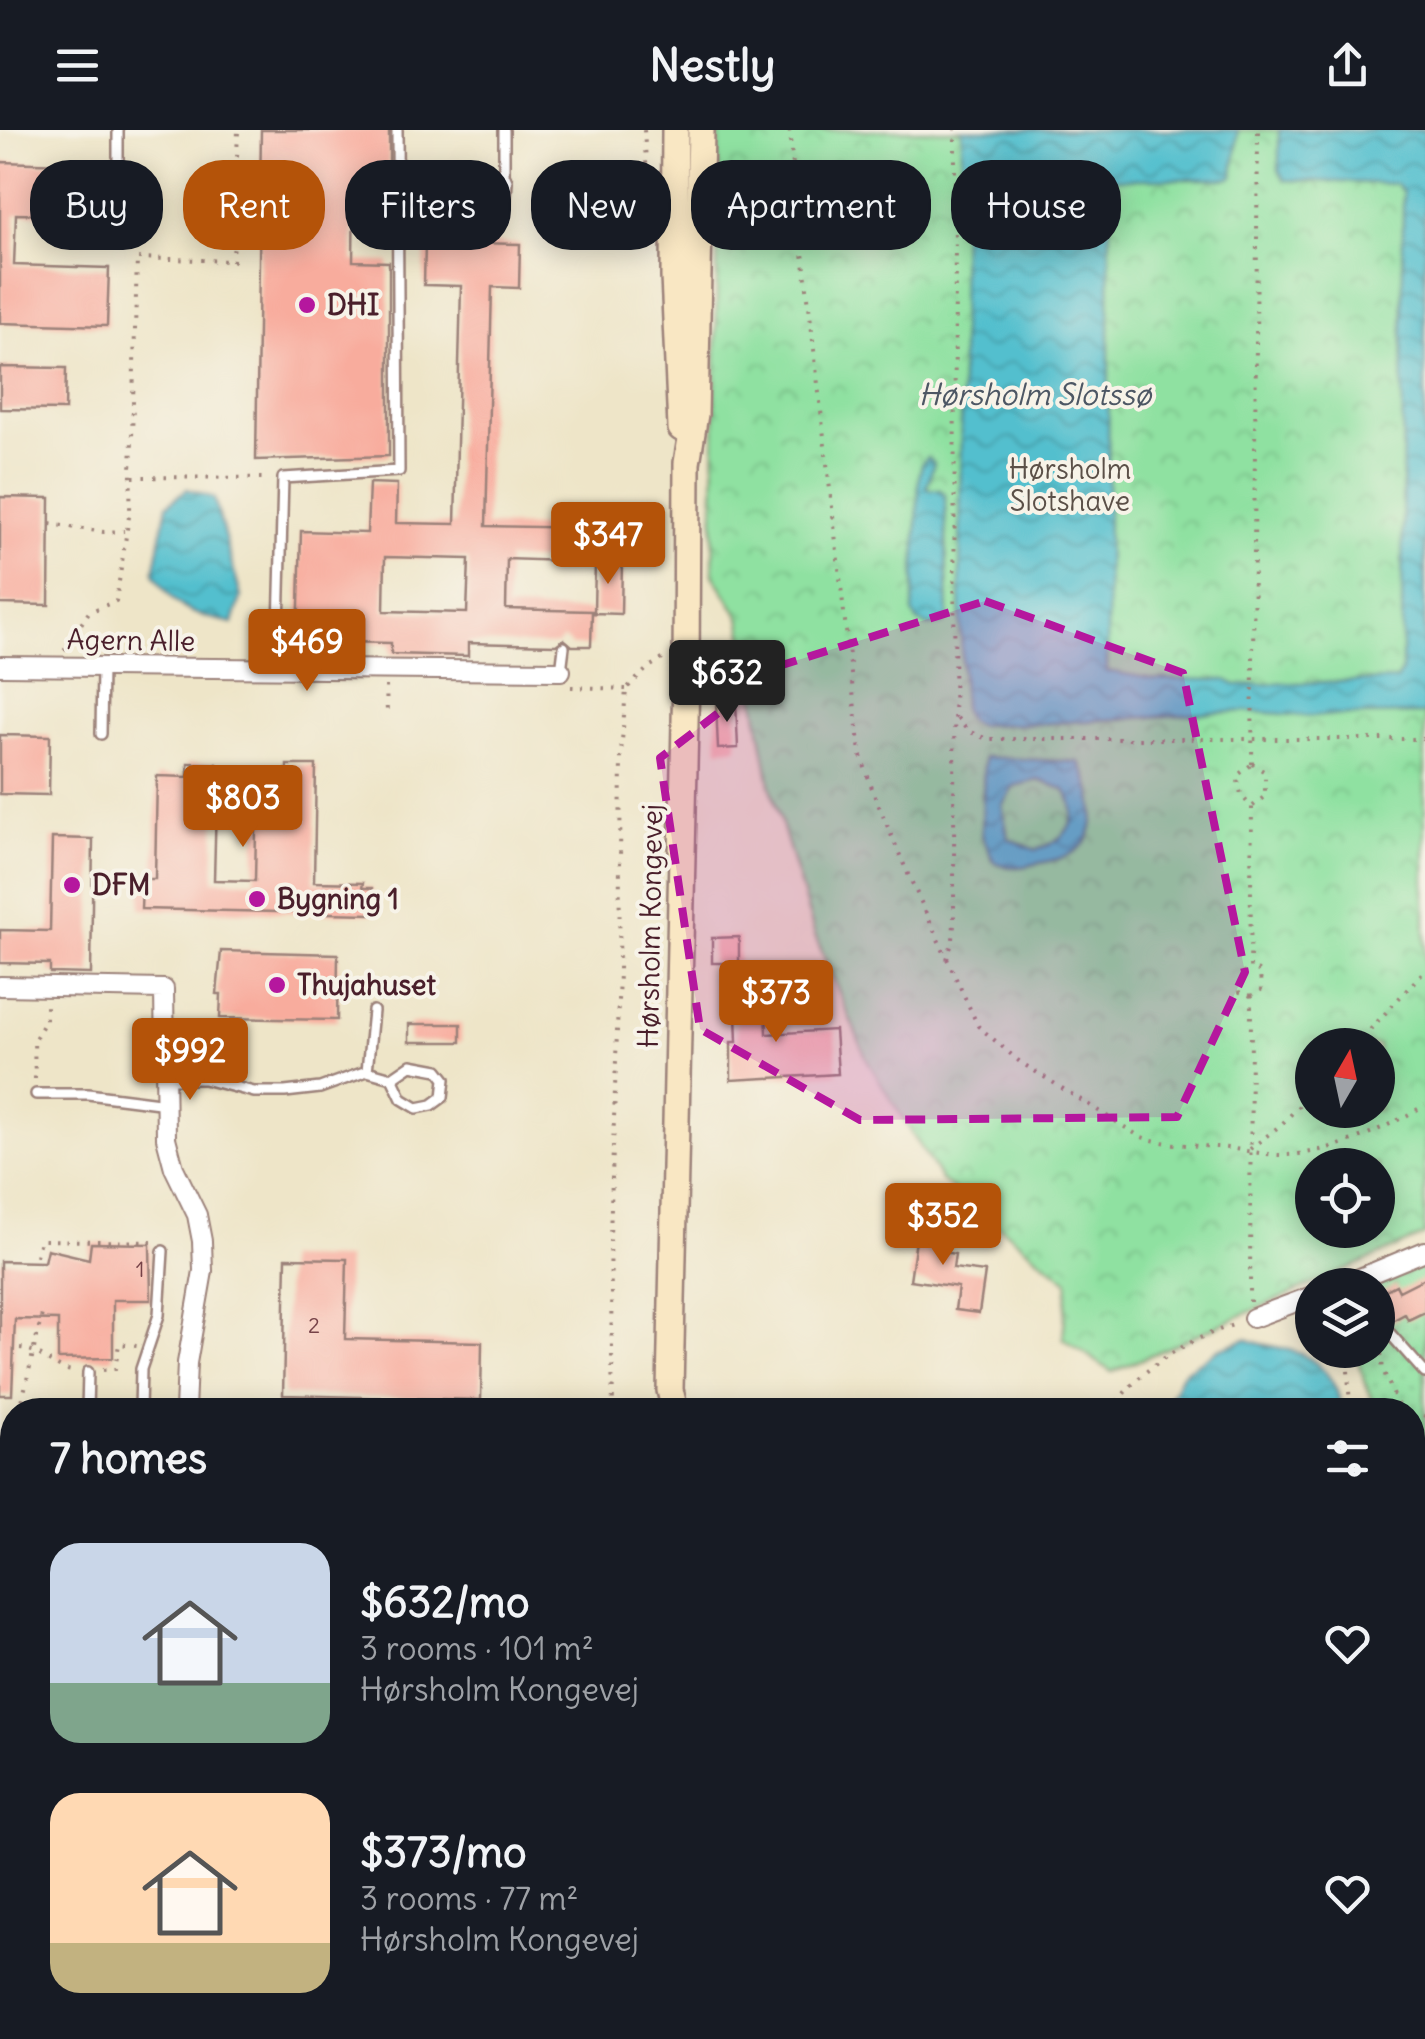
<!DOCTYPE html>
<html lang="en">
<head>
<meta charset="utf-8">
<style>
	:root { --surface:#171b24; --page:#242831; --text:#f1f3f6; --muted:#9ea1a6; --accent:#b45309 }
	body { margin:0; font-family:Delius,sans-serif; background:var(--page); color:var(--text); height:100vh; display:flex; flex-direction:column; font-size:38px; white-space:nowrap }
	* { box-sizing:border-box; margin:0 }
	p { font-size:32px; color:var(--muted) }
	.icon { flex:none; width:55px; height:55px; fill:none; stroke:currentColor; stroke-width:2; stroke-linecap:round; stroke-linejoin:round }
	.map { position:relative; flex:1; overflow:hidden }
	.details { position:absolute; left:0px; top:1268px; width:1425px; height:642px; display:flex; flex-direction:column; background:var(--surface); border-radius:40px 40px 0 0; box-shadow:0 5px 25px #0003 }
	.details>* { flex:none }
	.top-card { position:absolute; left:30px; top:30px; width:1365px; height:90px; display:flex; gap:20px }
	.needle { width:65px; rotate:9deg }
	.tools { position:absolute; left:1295px; top:898px; display:grid; gap:20px }
	.tools a { display:grid; place-items:center; width:100px; height:100px; border-radius:50%; background:var(--surface); box-shadow:0 5px 25px #0003; font-size:50px }
	.price { position:absolute; translate:-50% -85px; padding:0 22px; border-radius:10px; background:var(--accent); color:#fff; font-size:32px; line-height:65px; filter:drop-shadow(0 2px 5px #0008) }
	.price::after { content:''; position:absolute; left:50%; top:60px; width:30px; height:22px; margin-left:-15px; background:inherit; clip-path:polygon(0 0,100% 0,50% 100%) }
	.price.current { background:#222; color:#fff }
	ul { padding:0; list-style:none }
	li { display:flex; align-items:center; gap:30px; height:250px; padding:0 50px }
	li span { display:grid; place-items:center; flex:none; width:280px; height:200px; border-radius:30px; color:#555 }
	li>.icon { margin-inline-start:auto }
	span .icon { width:120px; height:120px; fill:#fffc; stroke-width:1 }
	li b { font-size:42px }
	h2 { display:flex; justify-content:space-between; align-items:center; height:120px; padding:0 50px; font-size:42px }
	.chip { padding:0 35px; border-radius:40px; background:var(--surface); box-shadow:0 5px 25px #0003; font-size:35px; line-height:90px }
	.chip.current { background:var(--accent); color:#fff }
	header { display:flex; justify-content:space-between; align-items:center; height:130px; padding:0 50px; background:var(--surface); font-size:45px; font-weight:800 }
	.map>svg:first-child { display:block }
	.park { fill:url(#park-crowns); stroke:#6c8066; stroke-width:2.5; fill-rule:evenodd }
	.garden { fill:url(#garden-dots); stroke:#6c8066; stroke-width:2.5 }
	.water { fill:url(#water-waves); stroke:#4e6f7c; stroke-width:2.5; fill-rule:evenodd }
	.building { fill:#f8ac9d; fill-rule:evenodd }
	.lines { fill:none; stroke-linecap:round; stroke-linejoin:round }
	.service-casing { stroke:#9c827a; stroke-width:14 }
	.minor-casing { stroke:#9c827a; stroke-width:22 }
	.tertiary-casing { stroke:#9c827a; stroke-width:25 }
	.secondary-casing { stroke:#9c827a; stroke-width:30 }
	.path { stroke:#9c827a; stroke-width:4; stroke-dasharray:2.5 8; stroke-linecap:butt }
	.service { stroke:#fff; stroke-width:9 }
	.minor { stroke:#fff; stroke-width:18 }
	.tertiary { stroke:#fff; stroke-width:20 }
	.secondary { stroke:#f9e7c3; stroke-width:25 }
	.marked { fill:#b5179e; fill-opacity:0.2; stroke:#b5179e; stroke-width:8; stroke-dasharray:20 12; stroke-linejoin:round }
	.poi-dot { fill:#b5179e; stroke:#f7f3e8; stroke-width:4 }
	.labels { text-anchor:middle; dominant-baseline:central; stroke-width:8; stroke-linejoin:round; paint-order:stroke }
	.number-label { font-size:22px; fill:#764248 }
	.poi-label { font-size:28px; font-weight:bold; fill:#4a1f2b; stroke:#f7f3e8; text-anchor:start }
	.park-label { font-size:28px; fill:#5b5048; stroke:#f7f3e8 }
	.street-label { font-size:28px; fill:#4a1f2b; stroke:#f7f3e8 }
	.water-label { font-size:30px; font-style:italic; fill:#4d5764; stroke:#f7f3e8 }
</style>
</head>
<body>
<header><svg class="icon" aria-label="menu" viewBox="0 0 24 24"><path d="M4 6h16M4 12h16M4 18h16"/></svg>Nestly<svg class="icon" aria-label="share" viewBox="0 0 24 24"><path d="M12 15V3M7 8l5-5 5 5M5 13v7h14v-7"/></svg></header>
<div class="map">
<svg width="1425" height="1909" viewBox="0 0 1425 1909">
	<defs>
		<pattern id="park-crowns" width="20" height="18" patternUnits="userSpaceOnUse" patternTransform="scale(2.5)"><rect width="20" height="18" fill="#8fe1a1"/><path d="M2 6a3 3 0 1 1 6 0M12 15a3 3 0 1 1 6 0" fill="none" stroke="#7dc18b"/></pattern>
		<pattern id="garden-dots" width="8" height="8" patternUnits="userSpaceOnUse" patternTransform="scale(2.5)"><rect width="8" height="8" fill="#8fe1a1"/><path d="M2 2h.1M6 6h.1" fill="none" stroke="#7dc18b" stroke-width="1.8" stroke-linecap="round"/></pattern>
		<pattern id="water-waves" width="16" height="10" patternUnits="userSpaceOnUse" patternTransform="scale(2.5)"><rect width="16" height="10" fill="#53bfce"/><path d="M0 5q4-4 8 0t8 0" fill="none" stroke="#479ba7"/></pattern>
	</defs>
	<rect width="100%" height="100%" fill="#f7f3e8"/>
	<filter id="ink" filterUnits="userSpaceOnUse"><feTurbulence type="fractalNoise" baseFrequency=".01" numOctaves="2"/><feDisplacementMap in="SourceGraphic" scale="20" xChannelSelector="R" yChannelSelector="G"/><feConvolveMatrix kernelMatrix="1 2 1 2 8 2 1 2 1" color-interpolation-filters="sRGB"/></filter>
	<filter id="wash" filterUnits="userSpaceOnUse"><feTurbulence type="fractalNoise" baseFrequency=".0048" numOctaves="4" result="noise"/><feDisplacementMap in="SourceGraphic" scale="40" xChannelSelector="R" yChannelSelector="G"/><feGaussianBlur stdDeviation="2.25" result="paint"/><feColorMatrix in="noise" values="0 0 0 0 0 0 0 0 0 0 0 0 0 0 0 0 0 1.4 0 .05"/><feComposite in="paint" operator="in"/></filter>
	<g filter="url(#wash)">
		<rect width="100%" height="100%" fill="#eee5c8"/>
		<path class="park" d="M719,0H1425V1105L1112,1242L1063,1208L1068,1151L941,1050L868,932L815,805L770,654L740,487L713,444ZM1312,915H1378V980H1312ZM1312,1035H1378V1100H1312Z"/>
		<path class="garden" d="M1425,1134V1435L1413,1393L1412,1280H1375L1354,1220H1378V1155Z
			M1425,1706V1909H1202L1191,1898H1412L1413,1732Z"/>
		<path class="water" d="M962,0H1238L1233,46L1227,49H1115L1110,53L1107,541L1153,549L1226,550L1236,555L1396,550L1402,540L1403,63L1396,54L1284,50L1279,40V0H1425V584L1306,586L1246,581L1039,594L977,595L969,591L963,581L960,466Z
			M928,327L934,333L927,356L930,360L939,359L945,364L948,486L944,494L929,496L917,491L913,483L919,348L922,333Z
			M187,359L214,368L241,467L233,493C186,483 181,483 154,443L167,375Z
			M984,627L1079,632C1093,654 1104,702 1077,720C1067,728 1052,731 1040,733C1023,737 1011,740 994,732L982,705ZM1038,650L1064,659C1086,689 1065,710 1036,720L1008,708L1002,675L1014,656Z
			M1246,1209C1262,1216 1277,1216 1293,1221C1318,1228 1341,1253 1340,1280H1164L1183,1242L1219,1219Z"/>
		<g id="blocks">
			<path class="building" d="M261,0H389V58L354,57L353,131L389,132V326L256,330Z
				M0,32L99,35L97,86L16,84L14,135L109,138L107,196L0,193Z
				M425,112L520,114L519,158L492,157L486,396L593,398L592,432L507,429L506,479L592,481L591,516H572L564,509L556,515L468,513V526L391,524V513L298,511L301,401L367,403L369,353L397,354L396,393L455,394L461,156L424,155ZM385,427L469,429L467,483L384,481Z
				M0,237L66,238L65,280L0,279Z
				M0,367L50,368L49,475L0,474Z
				M595,430L622,431L621,484L594,483Z
				M736,572L738,618L718,619L716,573Z
				M0,605L50,606L49,665L0,664Z
				M188,633L217,634L214,750L255,751L257,648L287,649V635H316L314,752L363,753L362,758H372L371,784L141,779L142,755H146V749H155L157,646L188,647Z
				M52,708L93,709L91,844L50,843V834L0,833V800L50,801Z
				M739,807V833H712V808Z
				M221,821L338,824L337,890L220,888L221,864H217Z
				M765,856L767,904L835,900L838,944L731,950V912H737L735,857Z
				M409,894H461V912H409Z
				M904,1093L940,1100L936,1121L955,1124L953,1138L985,1142L979,1183L955,1180L958,1157L910,1150L916,1110L901,1107Z
				M91,1113L150,1114L151,1170H113V1228L58,1229V1190L15,1189L12,1265H0V1131L44,1132L47,1119L89,1129Z
				M286,1128L347,1129L345,1209L482,1212L481,1270L283,1265Z
				M1425,1148V1182L1408,1190L1405,1184L1390,1192L1378,1164L1396,1155L1399,1161Z"/>
		</g>
	</g>
	<g filter="url(#ink)">
		<use href="#blocks" fill-opacity="0" stroke="#9c827a" stroke-width="2.5"/>
		<g class="lines">
			<g class="service-casing">
				<path id="service" d="M396,44H504V0
					M504,44L507,51L505,84
					M66,106H118V0
					M278,537L283,348L399,341L397,0
					M561,541L564,517
					M101,604L102,538
					M367,941L392,948L402,969L417,978L432,975L443,967L445,949L438,940L411,935L392,948
					M166,949H204L254,962H285L320,958L367,941L373,881
					M36,964H88L167,974
					M1378,1190L1425,1243
					M87,1280L88,1242
					M140,1280L141,1239L159,1185L163,1121
					M0,1313L12,1314"/>
			</g>
			<g class="minor-casing">
				<path id="minor" d="M0,536L561,541
					M0,856L164,859L166,1008L174,1038L197,1085L202,1111L203,1141L187,1233L185,1280
					M1343,1155L1425,1121
					M1253,1188L1312,1166
					M119,1909L124,1898"/>
			</g>
			<g class="tertiary-casing">
				<path id="tertiary" d="M0,1429L12,1430"/>
			</g>
			<g class="secondary-casing">
				<path id="secondary" d="M675,0L674,147L681,298
					M675,1280L670,1260L686,547L687,333L695,284L701,0
					M609,1909L613,1898"/>
			</g>
			<path class="path" d="M644,0L651,110
				M789,0L860,623L875,667L908,744L978,896L1020,932L1139,1006C1164,1015 1190,1015 1216,1017C1238,1018 1265,1026 1286,1025C1329,1024 1389,997 1425,975
				M133,347L268,348
				M50,394L104,402L124,401
				M64,520L89,482L116,471L130,380L137,128L233,131L238,0
				M386,556L387,583
				M571,557L626,559
				M957,588L968,601L987,609H1425
				M1252,634L1258,0
				M1252,634L1265,642V666L1253,676
				M947,829L953,810L954,793L955,0
				M1251,866L1240,862L1241,844L1250,840L1252,677C1241,667 1238,660 1238,645L1252,634
				M1251,866L1261,860L1260,841L1252,840
				M1356,915L1425,840
				M35,949L34,910L46,890V872
				M1250,1019L1282,994L1312,962
				M36,1126L40,1110L153,1112
				M1250,1172L1251,866
				M1380,1213L1383,1240L1400,1280
				M20,1218C42,1220 52,1239 73,1241
				M1347,1220L1350,1280
				M103,1240L115,1239L119,1214L137,1216
				M20,1280L42,1184
				M613,1280L610,1106L619,842L621,624L626,559L649,537L666,527
				M1111,1280C1141,1237 1186,1210 1236,1194
				M1412,1305L1425,1286
				M1412,1317L1425,1383
				M1412,1459L1425,1488
				M0,1460H12
				M1412,1708L1425,1681
				M1422,1773L1425,1783
				M1412,1785L1425,1768
				M1412,1849L1425,1844
				M1103,1898L1104,1909
				M1291,1898L1293,1909"/>
			<use href="#service" class="service"/>
			<use href="#minor" class="minor"/>
			<use href="#tertiary" class="tertiary"/>
			<use href="#secondary" class="secondary"/>
		</g>
	</g>
	<path class="marked" d="M985,471L1183,543L1245,842L1177,987L860,990L700,899L660,628L779,536Z"/>
	<g class="poi-dot">
		<circle cx="307" cy="175" r="10"/>
		<circle cx="72" cy="755" r="10"/>
		<circle cx="257" cy="769" r="10"/>
		<circle cx="277" cy="855" r="10"/>
	</g>
	<g class="labels">
		<g class="number-label">
			<text x="140" y="1139">1</text>
			<text x="314" y="1195">2</text>
		</g>
		<g class="poi-label">
			<text x="327" y="175">DHI</text>
			<text x="92" y="755">DFM</text>
			<text x="277" y="769">Bygning 1</text>
			<text x="297" y="855">Thujahuset</text>
		</g>
		<g class="park-label">
			<text x="1070" y="339">Hørsholm<tspan x="1070" dy="32">Slotshave</tspan></text>
		</g>
		<g class="street-label">
			<text transform="translate(131 510) rotate(1)">Agern Alle</text>
			<text transform="translate(650 796) rotate(-89)">Hørsholm Kongevej</text>
		</g>
		<g class="water-label">
			<text x="1035" y="264">Hørsholm Slotssø</text>
		</g>
	</g>
</svg>
<div class="tools">
<a><svg class="needle" viewBox="-14 -14 28 28"><path d="M0-13l5 13h-10z" fill="#e53935"/><path d="M0 13l5-13h-10z" fill="#9ea1a6"/></svg></a>
<a><svg class="icon" aria-label="locate" viewBox="0 0 24 24"><circle cx="12" cy="12" r="6"/><path d="M12 2v4M12 18v4M2 12h4M18 12h4"/></svg></a>
<a><svg class="icon" aria-label="layers" viewBox="0 0 24 24"><path d="M12 4l9 5-9 5-9-5zM3 14l9 5 9-5"/></svg></a>
</div>
<b class="price" style="left:608px;top:457px">$347</b>
<b class="price" style="left:307px;top:564px">$469</b>
<b class="price current" style="left:727px;top:595px">$632</b>
<b class="price" style="left:243px;top:720px">$803</b>
<b class="price" style="left:776px;top:915px">$373</b>
<b class="price" style="left:190px;top:973px">$992</b>
<b class="price" style="left:943px;top:1138px">$352</b>
<div class="top-card">
<a class="chip">Buy</a>
<a class="chip current">Rent</a>
<a class="chip">Filters</a>
<a class="chip">New</a>
<a class="chip">Apartment</a>
<a class="chip">House</a>
</div>
<section class="details">
<h2>7 homes<svg class="icon" aria-label="filters" viewBox="0 0 24 24"><path d="M4 7h16M4 17h16"/><circle cx="9" cy="7" r="2"/><circle cx="15" cy="17" r="2"/></svg></h2>
<ul>
<li><span style="background:linear-gradient(#c9d6e8 70%,#7fa58c 0)"><svg class="icon" aria-label="home" viewBox="0 0 24 24"><path d="M3 11l9-7 9 7M6 9v11h12V9"/></svg></span><div><b>$632/mo</b><p>3 rooms · 101 m²</p><p>Hørsholm Kongevej</p></div><svg class="icon" aria-label="heart" viewBox="0 0 24 24"><path d="M12 20l-8-8c-3-5 5-10 8-4 3-6 11-1 8 4z"/></svg></li>
<li><span style="background:linear-gradient(#ffd9b3 75%,#c2b280 0)"><svg class="icon" aria-label="home" viewBox="0 0 24 24"><path d="M3 11l9-7 9 7M6 9v11h12V9"/></svg></span><div><b>$373/mo</b><p>3 rooms · 77 m²</p><p>Hørsholm Kongevej</p></div><svg class="icon" aria-label="heart" viewBox="0 0 24 24"><path d="M12 20l-8-8c-3-5 5-10 8-4 3-6 11-1 8 4z"/></svg></li>
</ul>
</section>
</div>
</body>
</html>
